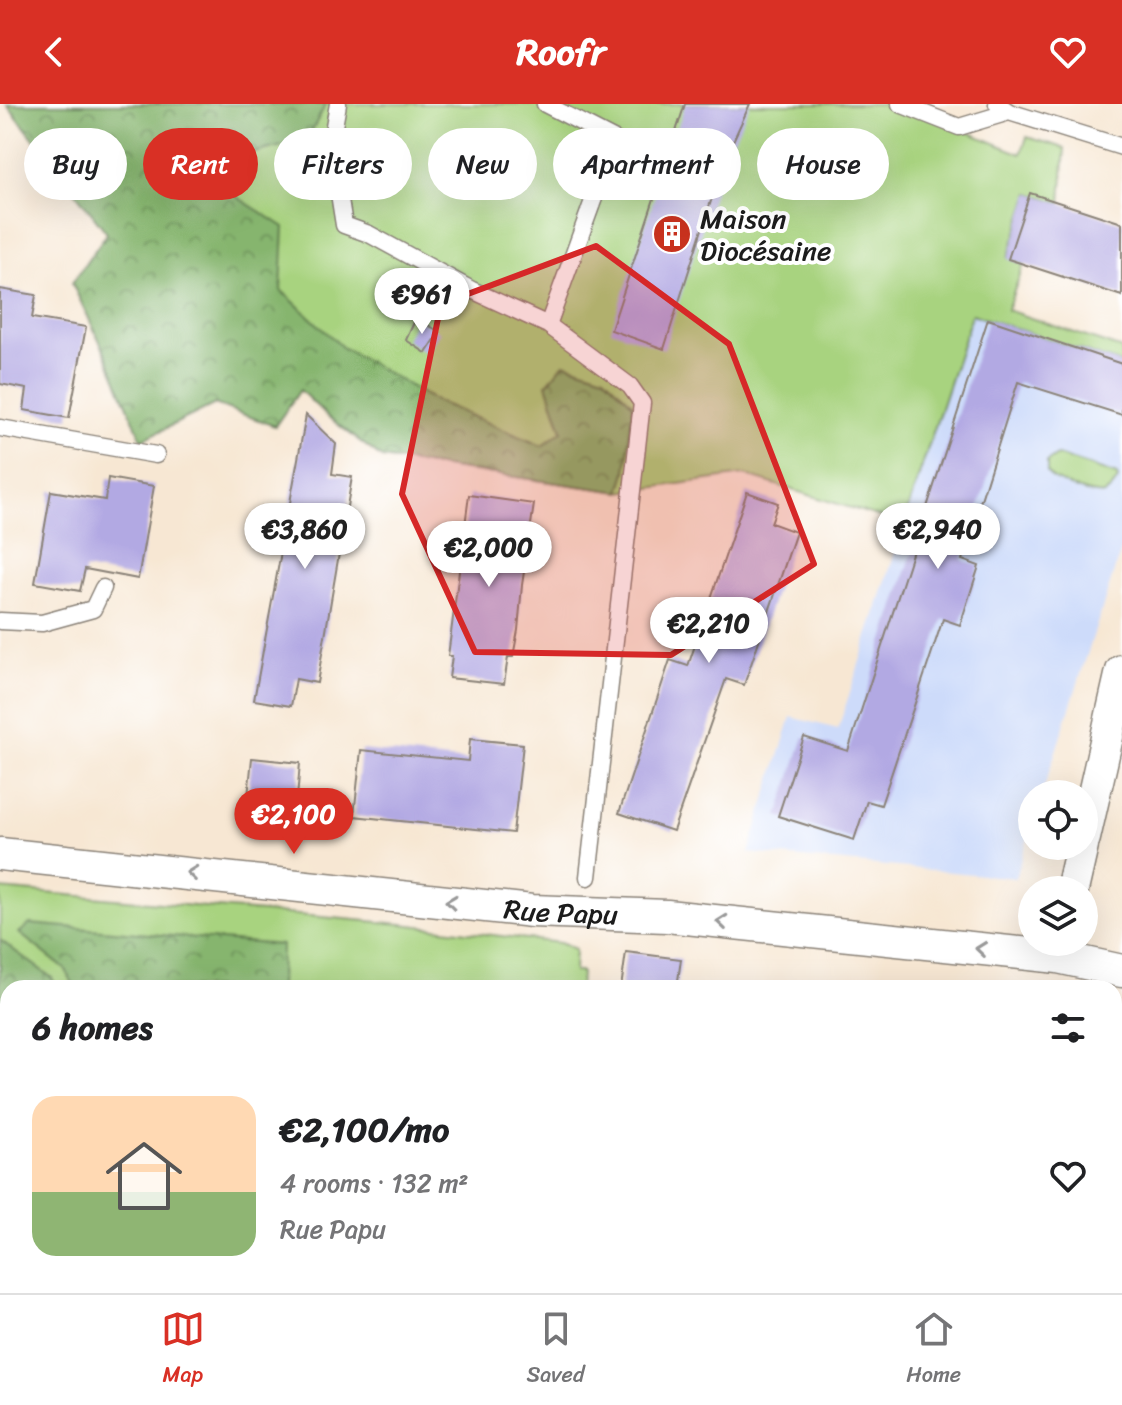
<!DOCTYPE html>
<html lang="en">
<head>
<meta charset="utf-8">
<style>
	:root { --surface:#fff; --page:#f6f6f6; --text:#202124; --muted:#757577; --line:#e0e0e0; --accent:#d93025 }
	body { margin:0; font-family:Sriracha,sans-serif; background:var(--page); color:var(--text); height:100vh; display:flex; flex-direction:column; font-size:30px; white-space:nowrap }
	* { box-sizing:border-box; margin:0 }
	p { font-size:26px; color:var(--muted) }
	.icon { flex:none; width:44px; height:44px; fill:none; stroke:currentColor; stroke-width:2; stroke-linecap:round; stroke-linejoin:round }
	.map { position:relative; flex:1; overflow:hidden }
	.sheet { position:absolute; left:0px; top:876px; width:1122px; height:314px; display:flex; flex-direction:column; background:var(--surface); border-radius:24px 24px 0 0; box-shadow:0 8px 32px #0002 }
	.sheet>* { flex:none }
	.top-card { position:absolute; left:24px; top:24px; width:1074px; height:72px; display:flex; gap:16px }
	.controls { position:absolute; left:1018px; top:676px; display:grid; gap:16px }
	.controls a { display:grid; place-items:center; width:80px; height:80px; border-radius:50%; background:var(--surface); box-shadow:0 8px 32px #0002; font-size:40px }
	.price { position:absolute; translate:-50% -68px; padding:0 18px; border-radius:28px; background:#fff; color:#222; font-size:26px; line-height:52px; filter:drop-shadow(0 2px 4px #0008) }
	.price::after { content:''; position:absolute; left:50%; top:48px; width:24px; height:18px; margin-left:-12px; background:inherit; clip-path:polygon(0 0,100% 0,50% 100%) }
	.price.active { background:var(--accent); color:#fff }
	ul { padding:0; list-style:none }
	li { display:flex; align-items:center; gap:24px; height:200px; padding:0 32px }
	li+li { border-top:2px solid var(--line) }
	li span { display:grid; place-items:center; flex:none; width:224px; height:160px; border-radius:24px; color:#555 }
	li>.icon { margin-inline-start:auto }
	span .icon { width:96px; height:96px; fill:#fffc; stroke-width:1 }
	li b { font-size:34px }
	h2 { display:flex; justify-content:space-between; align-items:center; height:96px; padding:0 32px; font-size:34px }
	.chip { padding:0 28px; border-radius:36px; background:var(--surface); box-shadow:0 8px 32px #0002; font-size:28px; line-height:72px }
	.chip.active { background:var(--accent); color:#fff }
	header { display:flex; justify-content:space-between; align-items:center; height:104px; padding:0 32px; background:var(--accent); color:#fff; font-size:36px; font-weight:800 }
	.tabs { display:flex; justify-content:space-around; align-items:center; height:112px; border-top:2px solid var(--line); background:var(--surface); font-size:22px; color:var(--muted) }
	.tabs a { display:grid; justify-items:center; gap:4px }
	.tabs .active { color:var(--accent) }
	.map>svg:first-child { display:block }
	.built { fill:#cddbfa }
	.green { fill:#a8d37f; stroke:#62784e; stroke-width:2 }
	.forest { fill:url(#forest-crowns); stroke:#516845; stroke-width:2 }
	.building { fill:#b2a9e3 }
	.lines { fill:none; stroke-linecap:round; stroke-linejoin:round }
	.service-casing { stroke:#8a8278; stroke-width:19 }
	.minor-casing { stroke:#8a8278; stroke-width:35 }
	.primary-casing { stroke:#8a8278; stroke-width:47 }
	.service { stroke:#fff; stroke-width:16 }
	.minor { stroke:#fff; stroke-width:32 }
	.primary { stroke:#fff; stroke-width:44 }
	.oneway { stroke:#999 }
	.marked { fill:#d62828; fill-opacity:0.2; stroke:#d62828; stroke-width:6; stroke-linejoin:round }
	.labels { text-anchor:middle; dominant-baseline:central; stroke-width:8; stroke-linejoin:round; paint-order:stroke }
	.poi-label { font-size:28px; fill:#1c1c1c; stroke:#fff; text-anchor:start }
	.street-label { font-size:28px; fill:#1c1c1c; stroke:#fff }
</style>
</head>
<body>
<header><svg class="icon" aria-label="back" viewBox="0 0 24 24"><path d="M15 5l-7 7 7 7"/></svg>Roofr<svg class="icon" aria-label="heart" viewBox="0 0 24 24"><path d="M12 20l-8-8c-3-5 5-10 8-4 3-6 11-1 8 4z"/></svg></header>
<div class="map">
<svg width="1122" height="1189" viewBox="0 0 1122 1189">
	<defs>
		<pattern id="forest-crowns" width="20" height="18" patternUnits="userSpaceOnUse" patternTransform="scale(2)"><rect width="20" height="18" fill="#86b56e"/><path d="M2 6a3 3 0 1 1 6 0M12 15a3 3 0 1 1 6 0" fill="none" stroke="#6d925a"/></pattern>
	</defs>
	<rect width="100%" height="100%" fill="#fff"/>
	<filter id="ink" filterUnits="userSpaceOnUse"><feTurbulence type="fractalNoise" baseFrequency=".0125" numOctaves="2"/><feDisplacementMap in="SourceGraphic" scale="16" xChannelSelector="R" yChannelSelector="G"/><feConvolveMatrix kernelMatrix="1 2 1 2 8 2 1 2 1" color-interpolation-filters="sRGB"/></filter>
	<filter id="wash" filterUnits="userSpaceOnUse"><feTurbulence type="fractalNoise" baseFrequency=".006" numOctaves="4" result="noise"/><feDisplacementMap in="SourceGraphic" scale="32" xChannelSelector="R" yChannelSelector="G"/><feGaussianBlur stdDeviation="1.8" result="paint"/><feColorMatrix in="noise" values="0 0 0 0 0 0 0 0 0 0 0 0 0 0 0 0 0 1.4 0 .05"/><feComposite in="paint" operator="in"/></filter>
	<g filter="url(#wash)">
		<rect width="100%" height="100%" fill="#f7e7d3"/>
		<path class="built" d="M972,210L1122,260V443L1042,690H1032V722L1015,774L749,749L791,613L838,625Z"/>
		<path class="green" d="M7,0H900L1021,50L1027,33L1065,44L1061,99L1030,89L1008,154L1024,160L1007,206L1122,245V260L972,210L903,420L744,371L620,388L382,354L327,312L300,286L275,322L215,300L142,336L106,250L72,179L107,129Z
			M1057,351L1117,371L1118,375C1115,381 1111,387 1104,390C1093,393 1054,378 1047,369V358Z
			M0,785L402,820L560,839L575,845L574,868H581L580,884H8V1041L0,1034Z
			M1114,1166L1122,1167V1189H1022L1025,1182H1114Z
			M174,1182H558L557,1189H182Z"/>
		<path class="forest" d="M7,0H326L307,36L254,49L223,84L284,123L281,186L342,243L436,297L542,342L562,327L547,280L564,259L604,272L633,300L626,368L620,388L382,354L327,312L300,286L275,322L215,300L142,336L106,250L72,179L107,129Z
			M30,820L281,841L280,884H75L66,866L19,829Z
			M0,836L52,874L57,884H8V1003L0,996Z"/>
		<g id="blocks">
			<path class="building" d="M685,0H750L723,59L664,245L611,226Z
				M1030,89L1122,119V192L1008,155Z
				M0,185L36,191L32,214L86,223L69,314L24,306L27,285L0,280Z
				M416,214L440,228L426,249L406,236Z
				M988,215L1122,260V311L1018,278L962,456L979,462L960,521L943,515L881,701L867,697L854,736L778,712L804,633L848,647Z
				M306,311L336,340L332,370L352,373L317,579L296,575L291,602L254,596Z
				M108,374L154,382L138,475L85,465L80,487L35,479L51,387L105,396Z
				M747,388L778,399L771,419L796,428L744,581L726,575L673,727L619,709L670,556L688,562Z
				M469,391L534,400L522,481L518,526L513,553H508L504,580L449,574L452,552H448Z
				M470,635L523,640L513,729L354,712L361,646L468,657Z
				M252,654L300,659L296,706L247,702Z
				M626,848L681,855L677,884H621Z"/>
		</g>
	</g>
	<g filter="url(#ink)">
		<use href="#blocks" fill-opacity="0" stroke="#8a8278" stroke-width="2"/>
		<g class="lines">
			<g class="service-casing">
				<path id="service" d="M338,0L331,39L344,121L369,130L472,186L548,221
					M545,0L615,36L548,221L630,282L642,299L588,773
					M900,0L959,23L1009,8
					M997,0L1009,8L1122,43
					M0,324L156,351
					M0,517L42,519L93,505L103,484"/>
			</g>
			<g class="minor-casing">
				<g id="minor">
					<path d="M1084,734L1122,567"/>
					<path id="s1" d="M0,750L532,807L667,812L1058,853L1122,867"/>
					<path d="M1072,786L1082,742"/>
				</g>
			</g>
			<g class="primary-casing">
				<path id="primary" d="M0,1086L8,1093
					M0,1128L8,1135
					M62,1182L70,1189
					M111,1182L120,1189"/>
			</g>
			<use href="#service" class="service"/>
			<use href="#minor" class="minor"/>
			<use href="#primary" class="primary"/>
		</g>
		<defs><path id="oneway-chevron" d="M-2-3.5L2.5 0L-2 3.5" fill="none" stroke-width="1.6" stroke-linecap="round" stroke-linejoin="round" transform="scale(2)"/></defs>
		<g class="oneway">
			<use href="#oneway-chevron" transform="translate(192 769) rotate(-174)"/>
			<use href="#oneway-chevron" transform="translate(451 798) rotate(-173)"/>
			<use href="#oneway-chevron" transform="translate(722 818) rotate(-174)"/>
			<use href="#oneway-chevron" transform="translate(981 845) rotate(-174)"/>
		</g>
	</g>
	<path class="marked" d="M596,142L729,240L814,460L671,551L475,548L402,390L441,200Z"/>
	<defs>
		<g id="building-disc" transform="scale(2)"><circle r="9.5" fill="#c8321e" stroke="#fff"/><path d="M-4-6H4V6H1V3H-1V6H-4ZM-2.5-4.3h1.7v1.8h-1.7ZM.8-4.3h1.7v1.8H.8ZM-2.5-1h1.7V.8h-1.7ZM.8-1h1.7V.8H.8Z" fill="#fff"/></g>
	</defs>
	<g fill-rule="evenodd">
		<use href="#building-disc" x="672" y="130"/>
	</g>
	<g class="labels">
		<g class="poi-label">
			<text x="700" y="114">Maison<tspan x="700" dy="32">Diocésaine</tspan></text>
		</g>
		<g class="street-label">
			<text stroke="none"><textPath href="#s1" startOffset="564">Rue Papu</textPath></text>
		</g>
	</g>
</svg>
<div class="controls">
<a><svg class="icon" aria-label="locate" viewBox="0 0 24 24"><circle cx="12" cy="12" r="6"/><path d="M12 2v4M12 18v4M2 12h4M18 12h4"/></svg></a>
<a><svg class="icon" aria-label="layers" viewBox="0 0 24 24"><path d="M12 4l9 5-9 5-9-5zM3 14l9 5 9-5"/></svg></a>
</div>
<b class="price" style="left:422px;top:232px">€961</b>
<b class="price" style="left:305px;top:467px">€3,860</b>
<b class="price" style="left:938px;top:467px">€2,940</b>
<b class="price" style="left:489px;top:485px">€2,000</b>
<b class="price" style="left:709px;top:561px">€2,210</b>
<b class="price active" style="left:294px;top:752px">€2,100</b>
<div class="top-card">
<a class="chip">Buy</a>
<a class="chip active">Rent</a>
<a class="chip">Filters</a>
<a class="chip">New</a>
<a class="chip">Apartment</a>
<a class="chip">House</a>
</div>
<section class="sheet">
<h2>6 homes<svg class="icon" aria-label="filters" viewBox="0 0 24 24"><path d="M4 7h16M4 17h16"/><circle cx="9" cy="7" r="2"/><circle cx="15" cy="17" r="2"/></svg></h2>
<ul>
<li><span style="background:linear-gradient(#ffd9b3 60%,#8fb573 0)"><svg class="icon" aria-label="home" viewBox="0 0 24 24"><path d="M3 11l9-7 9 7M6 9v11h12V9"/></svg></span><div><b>€2,100/mo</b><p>4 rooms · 132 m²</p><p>Rue Papu</p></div><svg class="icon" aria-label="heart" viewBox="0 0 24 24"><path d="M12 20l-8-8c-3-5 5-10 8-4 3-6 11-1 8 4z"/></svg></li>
</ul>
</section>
</div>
<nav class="tabs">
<a class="active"><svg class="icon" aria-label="map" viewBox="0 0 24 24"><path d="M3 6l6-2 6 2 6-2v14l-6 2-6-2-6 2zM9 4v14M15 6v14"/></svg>Map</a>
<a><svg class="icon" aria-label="saved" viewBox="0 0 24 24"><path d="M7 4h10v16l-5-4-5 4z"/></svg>Saved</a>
<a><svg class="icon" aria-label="home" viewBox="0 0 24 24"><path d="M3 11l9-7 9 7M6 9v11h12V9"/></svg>Home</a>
</nav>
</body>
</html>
